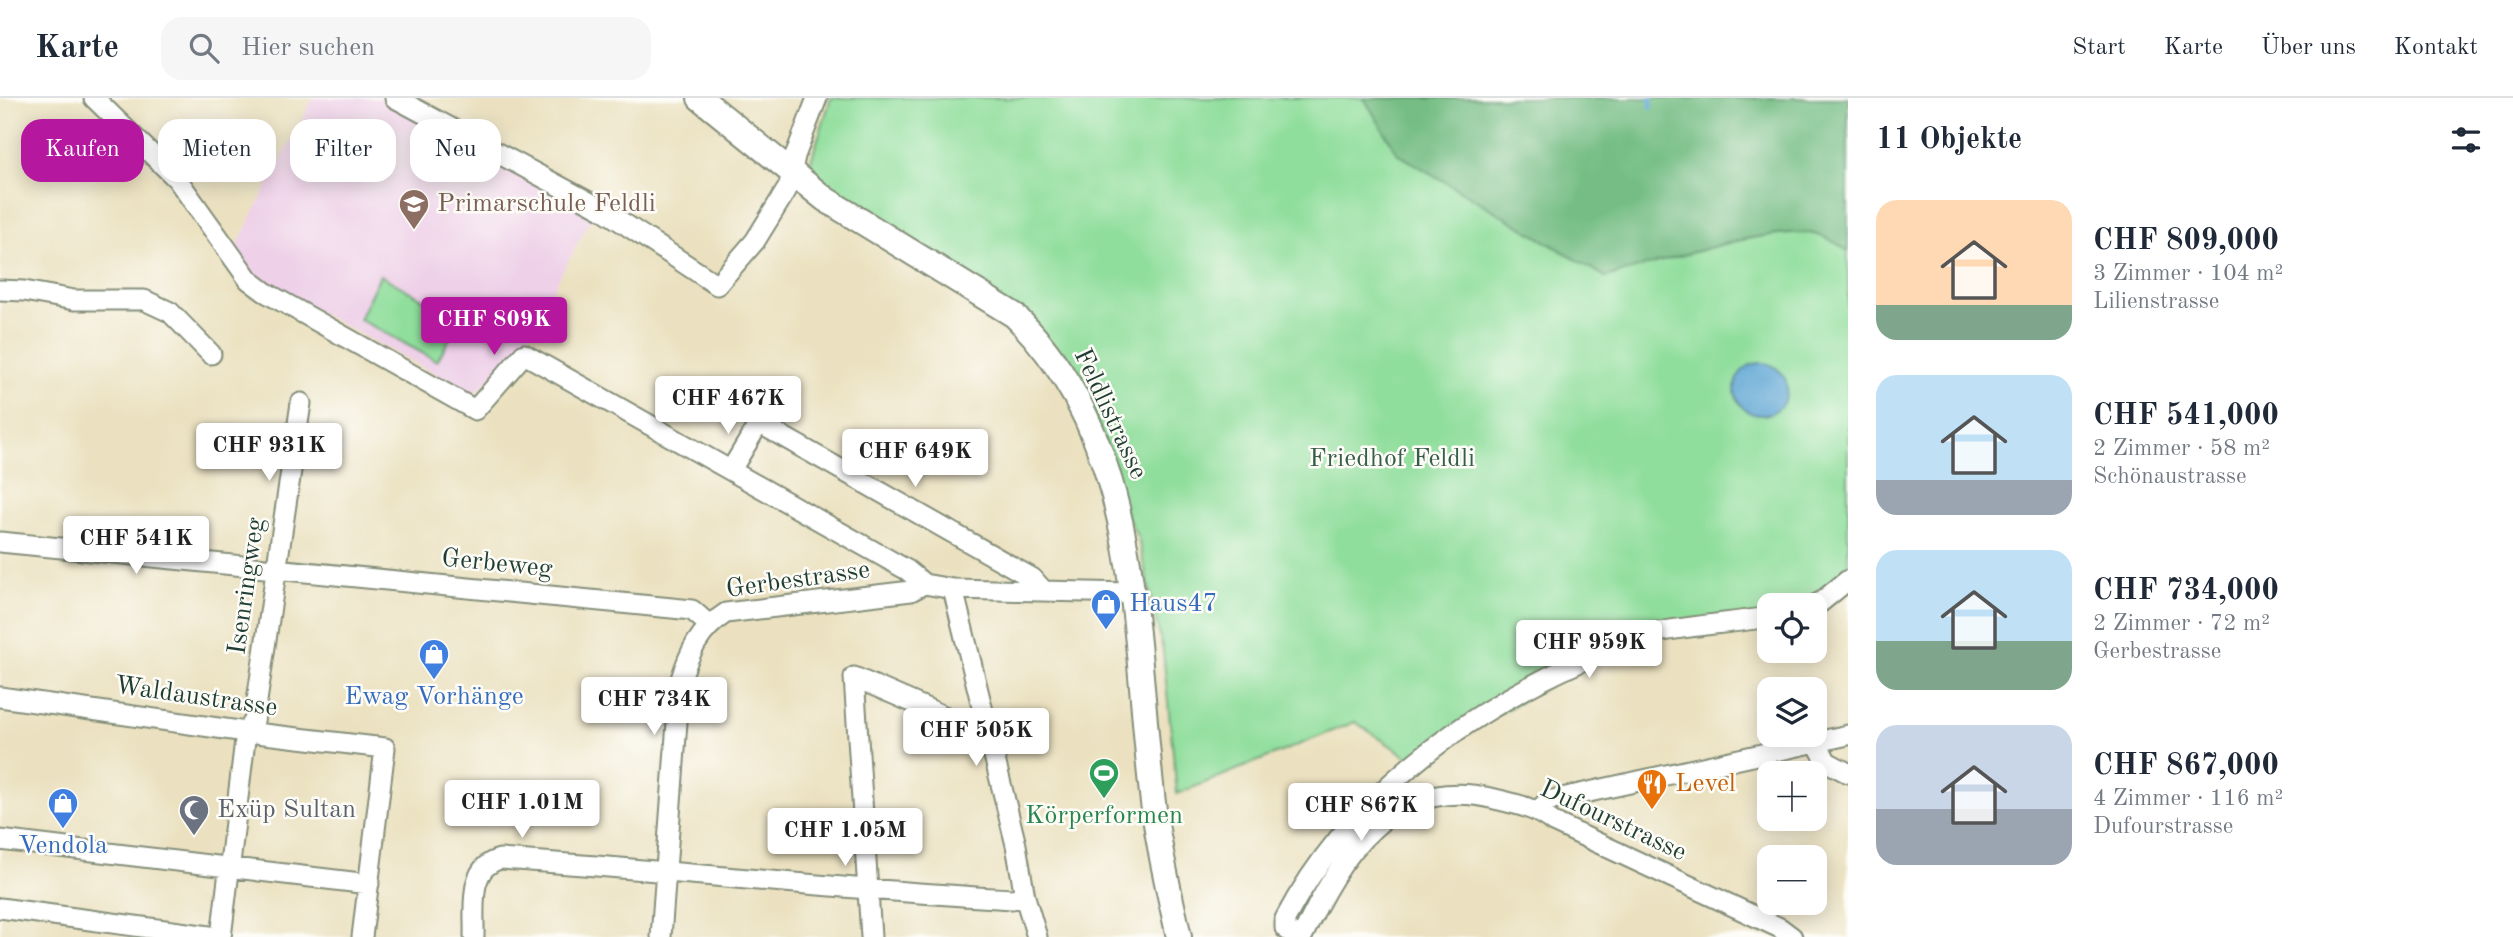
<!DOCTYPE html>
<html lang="de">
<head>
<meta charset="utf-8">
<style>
	:root { --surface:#fff; --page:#f6f6f7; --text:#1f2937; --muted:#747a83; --line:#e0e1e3; --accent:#b5179e }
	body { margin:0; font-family:"Old Standard TT",serif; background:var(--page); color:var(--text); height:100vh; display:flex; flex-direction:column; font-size:26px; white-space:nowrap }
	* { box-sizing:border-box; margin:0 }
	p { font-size:23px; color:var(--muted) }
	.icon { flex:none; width:38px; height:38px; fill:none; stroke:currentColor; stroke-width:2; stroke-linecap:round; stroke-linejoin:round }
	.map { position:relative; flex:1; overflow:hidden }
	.details { display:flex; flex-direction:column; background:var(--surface); width:665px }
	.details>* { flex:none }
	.guide { position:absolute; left:21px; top:21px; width:665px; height:63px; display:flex; gap:14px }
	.tools { position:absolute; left:1757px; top:495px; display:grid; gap:14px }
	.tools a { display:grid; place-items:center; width:70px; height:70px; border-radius:14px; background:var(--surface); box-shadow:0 4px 18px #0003; font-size:35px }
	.price { position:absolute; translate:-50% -60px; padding:0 16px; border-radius:7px; background:#fff; color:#222; font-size:23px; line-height:46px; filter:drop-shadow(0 2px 4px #0008) }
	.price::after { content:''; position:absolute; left:50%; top:42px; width:21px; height:16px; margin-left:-10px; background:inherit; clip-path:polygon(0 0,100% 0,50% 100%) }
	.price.selected { background:var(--accent); color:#fff }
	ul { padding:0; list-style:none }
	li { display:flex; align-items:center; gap:21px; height:175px; padding:0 28px }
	li span { display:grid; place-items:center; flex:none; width:196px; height:140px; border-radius:21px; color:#555 }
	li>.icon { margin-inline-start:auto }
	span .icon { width:84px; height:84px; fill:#fffc; stroke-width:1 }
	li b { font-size:30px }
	h2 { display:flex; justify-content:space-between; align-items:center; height:84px; padding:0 28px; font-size:30px }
	.tag { padding:0 24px; border-radius:21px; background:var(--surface); box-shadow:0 4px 18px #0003; font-size:24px; line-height:63px }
	.tag.selected { background:var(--accent); color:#fff }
	header { display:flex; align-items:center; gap:42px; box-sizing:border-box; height:98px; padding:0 35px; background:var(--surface); border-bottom:2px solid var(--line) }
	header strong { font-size:33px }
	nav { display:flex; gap:38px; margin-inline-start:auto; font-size:24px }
	.search { width:490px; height:63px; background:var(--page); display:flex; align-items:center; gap:18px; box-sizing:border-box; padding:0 24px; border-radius:21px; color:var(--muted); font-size:26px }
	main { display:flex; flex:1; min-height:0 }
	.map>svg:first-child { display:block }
	.built { fill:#eed0e8 }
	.green { fill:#90de9c; stroke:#588e68; stroke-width:2 }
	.forest { fill:#74bd84; stroke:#4a7d5c; stroke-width:2 }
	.water { fill:#5da5d4; stroke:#3e7184; stroke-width:2 }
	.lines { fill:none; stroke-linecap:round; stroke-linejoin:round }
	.stream { stroke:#5da5d4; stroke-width:5 }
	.minor-casing { stroke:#858f7a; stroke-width:23 }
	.tertiary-casing { stroke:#858f7a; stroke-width:28 }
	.minor { stroke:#fff; stroke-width:19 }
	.tertiary { stroke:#fff; stroke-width:24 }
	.labels { text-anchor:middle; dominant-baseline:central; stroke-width:5; stroke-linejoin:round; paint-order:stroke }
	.education-label { font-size:26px; fill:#785e54; stroke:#fdfcf7; text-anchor:start }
	.street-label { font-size:26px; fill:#1f3d34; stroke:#fdfcf7 }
	.park-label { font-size:26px; fill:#365d49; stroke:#fdfcf7 }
	.shop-label { font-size:26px; fill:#366cbe; stroke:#fdfcf7 }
	.food-label { font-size:26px; fill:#c56008; stroke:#fdfcf7; text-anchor:start }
	.worship-label { font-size:26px; fill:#5b616d; stroke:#fdfcf7; text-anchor:start }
	.leisure-label { font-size:26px; fill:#27864d; stroke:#fdfcf7 }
</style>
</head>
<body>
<header>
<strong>Karte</strong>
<div class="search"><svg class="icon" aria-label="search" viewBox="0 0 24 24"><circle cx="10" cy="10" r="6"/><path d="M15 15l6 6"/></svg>Hier suchen</div>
<nav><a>Start</a><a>Karte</a><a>Über uns</a><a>Kontakt</a></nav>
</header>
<main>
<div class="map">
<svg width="1848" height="839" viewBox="0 0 1848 839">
	<rect width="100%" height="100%" fill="#fdfcf7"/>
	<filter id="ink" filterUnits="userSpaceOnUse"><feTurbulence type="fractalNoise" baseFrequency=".0143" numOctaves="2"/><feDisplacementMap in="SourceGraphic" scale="14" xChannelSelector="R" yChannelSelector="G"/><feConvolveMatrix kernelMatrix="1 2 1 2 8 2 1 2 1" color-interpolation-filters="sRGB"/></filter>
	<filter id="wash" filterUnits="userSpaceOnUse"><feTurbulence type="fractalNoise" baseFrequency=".00686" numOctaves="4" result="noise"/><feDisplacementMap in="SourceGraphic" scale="28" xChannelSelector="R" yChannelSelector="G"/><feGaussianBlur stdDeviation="1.57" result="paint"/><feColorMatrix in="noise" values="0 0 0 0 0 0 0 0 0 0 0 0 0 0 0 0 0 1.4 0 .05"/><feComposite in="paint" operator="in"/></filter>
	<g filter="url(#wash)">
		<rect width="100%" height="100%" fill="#ebe1c0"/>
		<path class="built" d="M313,0H382L595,113L520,253L474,296L251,179L234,153Z"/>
		<path class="green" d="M831,0H1364L1399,56L1606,179C1662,164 1753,131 1809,135C1824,137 1836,144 1848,153V482L1812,507L1769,508V519L1636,538L1415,664L1355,624L1177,696L1163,553L1138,440L1047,253L825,101L809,69Z
			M380,177L460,222L437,263L359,221Z"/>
		<path class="forest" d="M1364,0H1848V153C1836,144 1824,137 1809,135C1753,131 1662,165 1606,179L1398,56Z"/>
		<path class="water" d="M1735 291a26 26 0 1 1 52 0a26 26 0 1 1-52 0Z"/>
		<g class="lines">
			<path class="stream" d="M1651,0V8"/>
		</g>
	</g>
	<g filter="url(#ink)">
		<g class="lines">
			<g class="minor-casing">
				<path id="minor" d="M94,0L177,81L249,182L265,194L475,312L524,256L907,472L924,486
					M395,0L602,111L717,187L755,143L789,88L795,58L817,0
					M0,192L24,193L74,202H144L170,214L211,256
					M731,372L759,325L1032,480L1042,491
					M0,444L692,512L708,526
					M953,491L1016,747L1025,799L1037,839
					M1812,508L1821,504L1848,482
					M0,599L246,634L385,650L362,839
					M1816,644L1827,664L1848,675
					M1539,712L1548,703L1848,637
					M0,742L369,786
					M0,810L217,839
					M221,839L246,634L254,623L301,305
					M474,839C475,811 467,769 500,761C671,772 841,792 1012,801L1025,799
					M661,839L680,584C689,555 699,532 726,515L911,493L924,486L953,491L1132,495
					M871,839L854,579L988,637
					M1296,839L1285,830V821C1348,702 1459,618 1580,564C1598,556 1618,543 1638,538C1681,528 1726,526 1769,519
					M1302,839C1340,758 1391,675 1495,701C1516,706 1536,710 1553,724L1780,830L1792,839"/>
			</g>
			<g class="tertiary-casing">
				<path id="tertiary" d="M700,0L825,101L1014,217C1140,339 1133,526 1151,687C1156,738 1168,789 1179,839"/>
			</g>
			<use href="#minor" class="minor"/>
			<use href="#tertiary" class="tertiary"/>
		</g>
	</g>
	<defs>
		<g id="school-pin" transform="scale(1.575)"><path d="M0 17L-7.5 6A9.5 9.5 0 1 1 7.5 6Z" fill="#8d6e63" stroke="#fdfcf7"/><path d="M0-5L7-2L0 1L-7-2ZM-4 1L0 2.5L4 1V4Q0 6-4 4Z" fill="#fff"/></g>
		<g id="shop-pin" transform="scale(1.575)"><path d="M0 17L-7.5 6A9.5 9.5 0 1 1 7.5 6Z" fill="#3f7fe0" stroke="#fdfcf7"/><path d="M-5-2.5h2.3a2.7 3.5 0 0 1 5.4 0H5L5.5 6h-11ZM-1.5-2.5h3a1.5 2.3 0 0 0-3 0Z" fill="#fff"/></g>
		<g id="stadium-pin" transform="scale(1.575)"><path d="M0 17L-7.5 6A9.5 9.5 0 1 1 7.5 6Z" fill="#2e9e5b" stroke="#fdfcf7"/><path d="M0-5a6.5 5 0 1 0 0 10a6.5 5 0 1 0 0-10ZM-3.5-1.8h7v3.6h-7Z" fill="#fff"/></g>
		<g id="restaurant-pin" transform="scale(1.575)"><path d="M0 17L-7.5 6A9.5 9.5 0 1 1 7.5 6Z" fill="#e8710a" stroke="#fdfcf7"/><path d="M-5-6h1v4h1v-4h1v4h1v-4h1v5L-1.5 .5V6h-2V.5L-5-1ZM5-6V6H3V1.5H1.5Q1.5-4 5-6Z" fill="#fff"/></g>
		<g id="mosque-pin" transform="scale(1.575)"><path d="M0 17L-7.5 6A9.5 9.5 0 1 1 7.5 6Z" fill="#6b7280" stroke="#fdfcf7"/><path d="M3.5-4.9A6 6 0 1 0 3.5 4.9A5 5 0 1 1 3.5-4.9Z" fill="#fff"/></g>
	</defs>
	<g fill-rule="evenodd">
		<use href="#school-pin" x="414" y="106"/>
		<use href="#shop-pin" x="1106" y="506"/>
		<use href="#shop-pin" x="434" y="556"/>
		<use href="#stadium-pin" x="1104" y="675"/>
		<use href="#restaurant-pin" x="1652" y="686"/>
		<use href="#shop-pin" x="63" y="705"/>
		<use href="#mosque-pin" x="194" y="712"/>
	</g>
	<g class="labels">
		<g class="education-label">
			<text x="437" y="106">Primarschule Feldli</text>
		</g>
		<g class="street-label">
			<text transform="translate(1110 316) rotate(65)">Feldlistrasse</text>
			<text transform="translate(497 466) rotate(6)">Gerbeweg</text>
			<text transform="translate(798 482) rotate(-8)">Gerbestrasse</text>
			<text transform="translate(247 488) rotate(-82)">Isenringweg</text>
			<text transform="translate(196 599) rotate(8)">Waldaustrasse</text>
			<text transform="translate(1613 723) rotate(25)">Dufourstrasse</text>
		</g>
		<g class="park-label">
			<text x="1392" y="361">Friedhof Feldli</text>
		</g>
		<g class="shop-label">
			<text x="1129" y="506" text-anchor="start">Haus47</text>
			<text x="434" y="599">Ewag Vorhänge</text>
			<text x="63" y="748">Vendola</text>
		</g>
		<g class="food-label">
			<text x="1675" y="686">Level</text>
		</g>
		<g class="worship-label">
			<text x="217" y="712">Exüp Sultan</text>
		</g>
		<g class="leisure-label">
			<text x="1104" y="718">Körperformen</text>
		</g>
	</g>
</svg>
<div class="tools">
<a><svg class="icon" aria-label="locate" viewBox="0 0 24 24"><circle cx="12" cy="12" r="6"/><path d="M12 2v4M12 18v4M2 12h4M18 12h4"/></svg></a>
<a><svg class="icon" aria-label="layers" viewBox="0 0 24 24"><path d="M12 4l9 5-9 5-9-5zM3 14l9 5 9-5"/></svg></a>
<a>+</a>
<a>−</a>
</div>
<b class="price selected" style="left:494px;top:259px">CHF 809K</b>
<b class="price" style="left:728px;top:338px">CHF 467K</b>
<b class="price" style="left:269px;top:385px">CHF 931K</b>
<b class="price" style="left:915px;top:391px">CHF 649K</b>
<b class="price" style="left:136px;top:478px">CHF 541K</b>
<b class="price" style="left:1589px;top:582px">CHF 959K</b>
<b class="price" style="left:654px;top:639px">CHF 734K</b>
<b class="price" style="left:976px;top:670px">CHF 505K</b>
<b class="price" style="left:522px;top:742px">CHF 1.01M</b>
<b class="price" style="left:1361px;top:745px">CHF 867K</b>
<b class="price" style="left:845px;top:770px">CHF 1.05M</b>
<div class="guide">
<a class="tag selected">Kaufen</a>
<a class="tag">Mieten</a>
<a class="tag">Filter</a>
<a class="tag">Neu</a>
</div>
</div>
<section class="details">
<h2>11 Objekte<svg class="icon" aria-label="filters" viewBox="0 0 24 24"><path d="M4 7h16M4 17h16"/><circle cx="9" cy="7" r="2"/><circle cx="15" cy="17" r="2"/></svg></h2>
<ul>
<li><span style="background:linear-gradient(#ffd9b3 75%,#7fa58c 0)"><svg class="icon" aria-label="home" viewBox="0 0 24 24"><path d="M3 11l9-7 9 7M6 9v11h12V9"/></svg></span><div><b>CHF 809,000</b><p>3 Zimmer · 104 m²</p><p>Lilienstrasse</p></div></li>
<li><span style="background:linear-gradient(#bfe0f5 75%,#9aa5b1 0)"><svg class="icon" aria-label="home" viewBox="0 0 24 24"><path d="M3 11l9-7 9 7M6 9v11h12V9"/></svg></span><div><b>CHF 541,000</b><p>2 Zimmer · 58 m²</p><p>Schönaustrasse</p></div></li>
<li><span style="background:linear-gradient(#bfe0f5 65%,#7fa58c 0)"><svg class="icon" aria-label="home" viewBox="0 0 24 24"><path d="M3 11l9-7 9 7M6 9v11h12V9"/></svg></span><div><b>CHF 734,000</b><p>2 Zimmer · 72 m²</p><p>Gerbestrasse</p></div></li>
<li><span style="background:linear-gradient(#c9d6e8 60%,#9aa5b1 0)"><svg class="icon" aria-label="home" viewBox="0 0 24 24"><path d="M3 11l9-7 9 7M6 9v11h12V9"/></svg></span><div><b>CHF 867,000</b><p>4 Zimmer · 116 m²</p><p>Dufourstrasse</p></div></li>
</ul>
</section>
</main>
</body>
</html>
